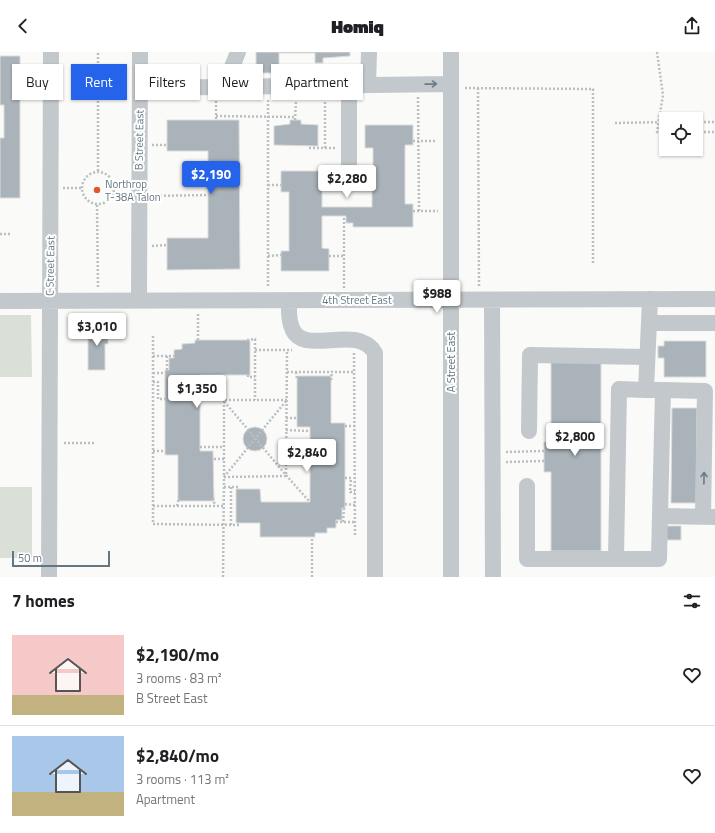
<!DOCTYPE html>
<html lang="en">
<head>
<meta charset="utf-8">
<style>
	:root { --surface:#fff; --page:#f6f6f6; --text:#202124; --muted:#757577; --line:#e0e0e0; --accent:#2563eb }
	body { margin:0; font-family:"Titillium Web",sans-serif; background:var(--page); color:var(--text); height:100vh; display:flex; flex-direction:column; font-size:15px; white-space:nowrap }
	* { box-sizing:border-box; margin:0 }
	p { font-size:13px; color:var(--muted) }
	.icon { flex:none; width:22px; height:22px; fill:none; stroke:currentColor; stroke-width:2; stroke-linecap:round; stroke-linejoin:round }
	.map { position:relative; height:525px; overflow:hidden }
	.details { display:flex; flex-direction:column; background:var(--surface); flex:1 }
	.details>* { flex:none }
	.hud { position:absolute; left:12px; top:12px; width:400px; height:36px; display:flex; gap:8px }
	.buttons { position:absolute; left:659px; top:60px; display:grid; gap:8px }
	.buttons a { display:grid; place-items:center; width:44px; height:44px; border-radius:0px; background:var(--surface); box-shadow:0 1px 3px #0004; font-size:20px }
	.scale { position:absolute; left:12px; bottom:10px; width:98px; box-sizing:border-box; padding-left:4px; border:2px solid #657683; border-top:0; font-size:11px; line-height:14px; white-space:nowrap; color:#657683; -webkit-text-stroke:3px #fff; paint-order:stroke }
	.price { position:absolute; translate:-50% -34px; padding:0 9px; border-radius:4px; background:#fff; color:#222; font-size:13px; line-height:26px; filter:drop-shadow(0 1px 2px #0008) }
	.price::after { content:''; position:absolute; left:50%; top:24px; width:12px; height:9px; margin-left:-6px; background:inherit; clip-path:polygon(0 0,100% 0,50% 100%) }
	.price.on { background:var(--accent); color:#fff }
	ul { padding:0; list-style:none }
	li { display:flex; align-items:center; gap:12px; height:100px; padding:0 12px }
	li+li { border-top:1px solid var(--line) }
	li span { display:grid; place-items:center; flex:none; width:112px; height:80px; border-radius:0px; color:#555 }
	li>.icon { margin-inline-start:auto }
	span .icon { width:48px; height:48px; fill:#fffc; stroke-width:1 }
	li b { font-size:17px }
	h2 { display:flex; justify-content:space-between; align-items:center; height:48px; padding:0 12px; font-size:17px }
	.pill { padding:0 14px; border-radius:0px; background:var(--surface); box-shadow:0 1px 3px #0004; font-size:14px; line-height:36px }
	.pill.on { background:var(--accent); color:#fff }
	header { display:flex; justify-content:space-between; align-items:center; height:52px; padding:0 12px; background:var(--surface); font-size:18px; font-weight:800 }
	.map>svg:first-child { display:block }
	.green { fill:#dadfd7 }
	.building { fill:#aab3b9; stroke:#dcdcda; fill-rule:evenodd }
	.lines { fill:none; stroke-linecap:round; stroke-linejoin:round }
	.path { stroke:#bbbfc2; stroke-width:2.5; stroke-dasharray:2 2; stroke-linecap:butt }
	.minor { stroke:#c3c8cc; stroke-width:16 }
	.oneway { stroke:#6a7a87 }
	.poi-dot { fill:#e4572e; stroke:#fff; stroke-width:1.5 }
	.labels { text-anchor:middle; dominant-baseline:central; stroke-width:4; stroke-linejoin:round; paint-order:stroke }
	.street-label { font-size:11px; fill:#657683; stroke:#fff }
	.poi-label { font-size:11px; fill:#657683; stroke:#fff; text-anchor:start }
</style>
</head>
<body>
<header><svg class="icon" aria-label="back" viewBox="0 0 24 24"><path d="M15 5l-7 7 7 7"/></svg>Homiq<svg class="icon" aria-label="share" viewBox="0 0 24 24"><path d="M12 15V3M7 8l5-5 5 5M5 13v7h14v-7"/></svg></header>
<div class="map">
<svg width="715" height="525" viewBox="0 0 715 525">
	<rect width="100%" height="100%" fill="#fafaf8"/>
	<path class="green" d="M0,263H31L32,325H0Z
		M0,435H32V506H0Z"/>
	<path class="building" d="M256,0H350V4L323,6V11H315V1H279V21H256Z
		M0,4H20V146H0V86H4V53H0Z
		M167,68H239L240,217L167,218V186H208V99H167Z
		M290,68H301V72L318,73V94L274,93V74L290,72Z
		M365,73H413V93H405V152H413V175H353V171H346V164H322V196L329,197V219H281V199H289V140H281V119H339V122H346V129H373V96H365ZM322,137H372V155H322Z
		M88,274H108V292H105V318H88Z
		M195,288H250V323H200V399H213L214,449H178V403H165V318H169V306H174V298L182,297V292L195,291Z
		M664,289H706V325H664V306H658V294H664Z
		M551,310H601V499H551V420H544V390H551Z
		M297,324H331V371H345V456H342V468H336V476H327V481H315V485H260V471H236V437H260L261,450H310V375H297Z
		M672,356H697L696,451H671Z
		M243 387a12 12 0 1 1 24 0a12 12 0 1 1-24 0Z
		M666,474H681V488H667Z"/>
	<g class="lines">
		<path class="path" d="M657,0L663,43L657,80H666
			M465,36L593,37V212
			M478,36L479,234
			M418,45L419,159
			M325,46V96
			M268,48V235
			M216,49V68
			M216,64L295,65
			M295,68L296,49
			M696,70H715
			M615,71L666,70
			M696,80H715
			M413,89H437
			M152,93H167
			M309,96H335
			M98,119V0
			M82 136a16 16 0 1 1 32 0a16 16 0 1 1-32 0Z
			M268,133H281
			M63,136H81
			M116,136H127
			M152,144L208,143
			M97,153L98,235
			M413,159H438
			M0,182H10
			M152,194L167,193
			M268,204L281,203
			M329,204H344
			M344,236V164
			M198,262V288
			M153,284V472L239,473L238,471
			M247,288L255,287V348
			M255,298H292
			M354,301L355,485
			M153,304H174
			M167,304V318
			M287,320H354
			M296,320L297,327
			M153,321H165
			M200,323C239,364 272,409 310,450
			M248,323V325H255
			M331,328L332,319
			M153,330H158V347H165
			M287,348H224V425L286,424L287,298
			M286,366H297
			M345,374H355
			M286,378L310,379
			M64,391H95
			M200,395H224
			M153,399H165
			M506,400L544,399
			M214,407H224
			M506,410L544,409
			M345,426H351L350,440H355
			M224,435H238V437
			M213,446L215,454
			M345,452L355,453
			M153,454H224
			M177,454L179,445
			M336,470H355
			M343,470L344,456
			M231,473V435
			M223,525L224,425L286,349
			M312,525V485"/>
		<path class="minor" d="M368,33L369,0
			M218,35L230,20L238,0
			M140,36L451,32
			M349,126V33
			M650,247L646,338H663L660,464L715,465
			M139,248L140,0
			M289,248C289,257 288,267 292,276C303,306 357,270 375,301V525
			M492,248L493,525
			M0,249L715,247
			M649,271H715
			M663,338L705,339L703,465
			M529,379L530,303L647,305
			M527,434V507H659L660,464
			M616,507L619,337L646,338
			M49,525L51,0
			M451,525V0"/>
	</g>
	<defs><path id="oneway-shaft" d="M-6 0H5M1.5-3L5.5 0L1.5 3" fill="none" stroke-width="1.6" stroke-linecap="round" stroke-linejoin="round"/></defs>
	<g class="oneway">
		<use href="#oneway-shaft" transform="translate(431 32) rotate(-1)"/>
		<use href="#oneway-shaft" transform="translate(704 426) rotate(-89)"/>
	</g>
	<circle class="poi-dot" cx="97" cy="138" r="4"/>
	<g class="labels">
		<g class="street-label">
			<text transform="translate(139 88) rotate(-89)">B Street East</text>
			<text transform="translate(50 214) rotate(-89)">C Street East</text>
			<text x="357" y="248">4th Street East</text>
			<text transform="translate(451 310) rotate(-90)">A Street East</text>
		</g>
		<g class="poi-label">
			<text x="105" y="132">Northrop<tspan x="105" dy="13">T-38A Talon</tspan></text>
		</g>
	</g>
</svg>
<div class="buttons">
<a><svg class="icon" aria-label="locate" viewBox="0 0 24 24"><circle cx="12" cy="12" r="6"/><path d="M12 2v4M12 18v4M2 12h4M18 12h4"/></svg></a>
</div>
<div class="scale">50 m</div>
<b class="price on" style="left:211px;top:143px">$2,190</b>
<b class="price" style="left:347px;top:147px">$2,280</b>
<b class="price" style="left:437px;top:262px">$988</b>
<b class="price" style="left:97px;top:295px">$3,010</b>
<b class="price" style="left:197px;top:357px">$1,350</b>
<b class="price" style="left:575px;top:405px">$2,800</b>
<b class="price" style="left:307px;top:421px">$2,840</b>
<div class="hud">
<a class="pill">Buy</a>
<a class="pill on">Rent</a>
<a class="pill">Filters</a>
<a class="pill">New</a>
<a class="pill">Apartment</a>
</div>
</div>
<section class="details">
<h2>7 homes<svg class="icon" aria-label="filters" viewBox="0 0 24 24"><path d="M4 7h16M4 17h16"/><circle cx="9" cy="7" r="2"/><circle cx="15" cy="17" r="2"/></svg></h2>
<ul>
<li><span style="background:linear-gradient(#f6c9c9 75%,#c2b280 0)"><svg class="icon" aria-label="home" viewBox="0 0 24 24"><path d="M3 11l9-7 9 7M6 9v11h12V9"/></svg></span><div><b>$2,190/mo</b><p>3 rooms · 83 m²</p><p>B Street East</p></div><svg class="icon" aria-label="heart" viewBox="0 0 24 24"><path d="M12 20l-8-8c-3-5 5-10 8-4 3-6 11-1 8 4z"/></svg></li>
<li><span style="background:linear-gradient(#a9c7e8 70%,#c2b280 0)"><svg class="icon" aria-label="home" viewBox="0 0 24 24"><path d="M3 11l9-7 9 7M6 9v11h12V9"/></svg></span><div><b>$2,840/mo</b><p>3 rooms · 113 m²</p><p>Apartment</p></div><svg class="icon" aria-label="heart" viewBox="0 0 24 24"><path d="M12 20l-8-8c-3-5 5-10 8-4 3-6 11-1 8 4z"/></svg></li>
</ul>
</section>
</body>
</html>
